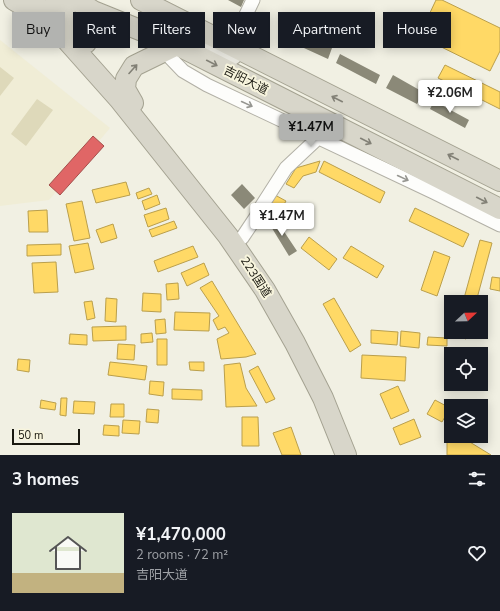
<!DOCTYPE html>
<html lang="en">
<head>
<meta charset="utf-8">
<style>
	:root { --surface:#171b24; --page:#242831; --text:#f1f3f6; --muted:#9ea1a6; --line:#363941; --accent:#b2b3b0 }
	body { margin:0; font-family:"Nunito Sans","Noto Sans SC",sans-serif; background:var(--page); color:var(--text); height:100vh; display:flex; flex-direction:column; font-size:15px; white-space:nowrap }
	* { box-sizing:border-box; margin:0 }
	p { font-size:13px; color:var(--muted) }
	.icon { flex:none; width:22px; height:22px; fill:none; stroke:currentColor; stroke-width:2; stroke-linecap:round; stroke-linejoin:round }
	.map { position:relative; height:455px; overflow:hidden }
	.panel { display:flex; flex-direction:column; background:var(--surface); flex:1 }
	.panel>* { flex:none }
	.top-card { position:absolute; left:12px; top:12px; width:476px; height:36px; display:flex; gap:8px }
	.needle { width:26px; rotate:68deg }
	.fabs { position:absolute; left:444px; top:295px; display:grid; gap:8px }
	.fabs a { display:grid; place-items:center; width:44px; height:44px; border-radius:0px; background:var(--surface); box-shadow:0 2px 10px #0003; font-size:20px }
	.scale { position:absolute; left:12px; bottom:10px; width:68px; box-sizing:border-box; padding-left:4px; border:2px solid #191810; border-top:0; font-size:11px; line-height:14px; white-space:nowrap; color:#191810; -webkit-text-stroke:3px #f7f4dd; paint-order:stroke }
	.price { position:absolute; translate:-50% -34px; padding:0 9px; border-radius:4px; background:#fff; color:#222; font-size:13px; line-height:26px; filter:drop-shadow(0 1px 2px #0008) }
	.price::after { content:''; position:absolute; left:50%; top:24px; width:12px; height:9px; margin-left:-6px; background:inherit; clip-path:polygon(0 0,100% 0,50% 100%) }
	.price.on { background:var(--accent); color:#111 }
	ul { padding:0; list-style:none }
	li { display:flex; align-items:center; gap:12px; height:100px; padding:0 12px }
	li+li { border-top:1px solid var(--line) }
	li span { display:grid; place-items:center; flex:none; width:112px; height:80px; border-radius:0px; color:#555 }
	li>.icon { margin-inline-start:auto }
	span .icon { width:48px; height:48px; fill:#fffc; stroke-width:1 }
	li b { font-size:17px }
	h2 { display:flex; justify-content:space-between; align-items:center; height:48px; padding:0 12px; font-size:17px }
	.chip { padding:0 14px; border-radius:0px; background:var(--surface); box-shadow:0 2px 10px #0003; font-size:14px; line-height:36px }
	.chip.on { background:var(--accent); color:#111 }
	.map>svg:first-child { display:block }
	.built { fill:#f0edd6 }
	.garden { fill:#ded9ba }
	.homes { fill:#ffd966; stroke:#ba9f4c }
	.shops { fill:#e06666; stroke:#a44f4c }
	.building { fill:#8b8978 }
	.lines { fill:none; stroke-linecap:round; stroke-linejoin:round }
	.minor-casing { stroke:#b2b0a6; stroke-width:15 }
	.major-casing { stroke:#a4a291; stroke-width:19 }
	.highway-casing { stroke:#a4a291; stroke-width:22 }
	.minor { stroke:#fdfdfb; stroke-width:13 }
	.major { stroke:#e6e5dd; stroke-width:17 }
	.highway { stroke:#d8d6ca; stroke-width:20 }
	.oneway { stroke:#828076 }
	.oneway2 { stroke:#969691 }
	.labels { text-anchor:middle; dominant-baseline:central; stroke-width:4; stroke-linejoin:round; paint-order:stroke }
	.street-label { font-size:12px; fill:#191810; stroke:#f7f4dd }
</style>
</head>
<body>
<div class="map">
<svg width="500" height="455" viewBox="0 0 500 455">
	<rect width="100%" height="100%" fill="#f1f0e3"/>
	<path class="built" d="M0,40L110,128L49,200L0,206Z"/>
	<path class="garden" d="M0,67L14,78L0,96Z
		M37,99L53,110L26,146L11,134Z"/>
	<path class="homes" d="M436,0H442L500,28V51L490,71L419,36Z
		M445,65L500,92V109L438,78Z
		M320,161L316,172L303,176L294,188L286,184L296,168Z
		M324,161L385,192L380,203L319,172Z
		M126,182L130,195L96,203L92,190Z
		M149,188L152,194L138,199L136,193Z
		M157,195L160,204L145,210L142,201Z
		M275,195L286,201L277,216L266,219L265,213Z
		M82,201L90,238L74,241L66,204Z
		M166,208L169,219L148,227L144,215Z
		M415,208L469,234L463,247L409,221Z
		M47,210L48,232H29L28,211Z
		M174,221L177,228L152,237L149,230Z
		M113,224L117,238L101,243L96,230Z
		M309,237L337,259L329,270L301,248Z
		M480,240L492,243L476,302H463Z
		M88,243L94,269L75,273L69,246Z
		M61,244V255L27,256V245Z
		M193,246L198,257L158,272L154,261Z
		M351,246L384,266L377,278L343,258Z
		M434,251L450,257L437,296L421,290Z
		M56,262L58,292L34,293L32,263Z
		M204,263L209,275L187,286L181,273Z
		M492,277L500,278V291L490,289Z
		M212,281L256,354L246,357L221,359L217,339L229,333L225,327L218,330L213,320L219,316L200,288Z
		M178,283L179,299L167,300L166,284Z
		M143,293L161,294V312L142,311Z
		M106,298L117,299L116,322L105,321Z
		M334,298L361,345L350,352L323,304Z
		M92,301L95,318L87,320L84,302Z
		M175,312L210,313L209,331L174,330Z
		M165,319L166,333L156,334L155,320Z
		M126,326V340L93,341L92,327Z
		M371,330L398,332L397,345L371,343Z
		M401,331L420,333L419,348L400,346Z
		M455,332H467L466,339L454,335Z
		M152,333L153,342L141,343V334Z
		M70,334L87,335V345L69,344Z
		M428,337L447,338V346L427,345Z
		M157,339H167V365H157Z
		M118,344L135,345L134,360L117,359Z
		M362,355L406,357L405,381L361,378Z
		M18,359L30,360L29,372L17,370Z
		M110,362L147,366L145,380L108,375Z
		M189,362H204V371L190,370Z
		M240,363L246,388L257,406L226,407L224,365Z
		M258,366L275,399L266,403L249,371Z
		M150,381L164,382L163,396L149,394Z
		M398,386L409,411L391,419L380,394Z
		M172,389L202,390V400L172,399Z
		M61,398H67L66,416L60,415Z
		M41,400L56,403L55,410L40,408Z
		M435,400L450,408L442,422L427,414Z
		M74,401L95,402L94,414L73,413Z
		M111,404H124V417H110Z
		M147,409L159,410L158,423L146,422Z
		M242,417H258L259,446H242Z
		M414,419L421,437L400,445L393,428Z
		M123,420L140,421L139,434L122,433Z
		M104,425L119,426V436L103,435Z
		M291,427L301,455H282L273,433Z
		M451,432V436H460L491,455H447V439Z"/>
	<path class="shops" d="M93,136L104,146L60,195L49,185Z"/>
	<path class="building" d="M228,0H244L241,7Z
		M287,28L332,48L328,59L282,38Z
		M340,54L380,75L376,84L336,63Z
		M393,75L423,92L417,104L386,88Z
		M434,101L469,120L465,128L430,109Z
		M242,184L255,198L244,209L231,195Z
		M271,218H275L297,251L289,256L267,220Z"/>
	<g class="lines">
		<g class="minor-casing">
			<path id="minor" d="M159,46L183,71L207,85L433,192L500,225
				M231,46L253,0
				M242,238L256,217L261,207L286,168L318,138"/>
		</g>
		<g class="major-casing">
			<path id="major" d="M189,51L186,45L190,39L203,43L233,56"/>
		</g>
		<g class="highway-casing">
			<path id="highway" d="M14,0L43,17
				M33,0L47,18L119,99L228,236L265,290L295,343L323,398L346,455
				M56,0L70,23L86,43
				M76,0L93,11L177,45L500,209
				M141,0L500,181
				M133,103L125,89L126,79L134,66L177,45"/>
		</g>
		<use href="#minor" class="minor"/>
		<use href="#major" class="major"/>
		<use href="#highway" class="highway"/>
	</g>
	<defs><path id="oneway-shaft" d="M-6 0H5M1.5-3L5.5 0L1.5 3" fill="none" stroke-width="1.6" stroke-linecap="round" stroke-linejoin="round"/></defs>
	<g class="oneway">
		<use href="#oneway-shaft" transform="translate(212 63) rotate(27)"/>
		<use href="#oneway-shaft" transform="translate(133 69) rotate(-48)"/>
		<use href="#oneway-shaft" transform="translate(337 99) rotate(-153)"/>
		<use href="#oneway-shaft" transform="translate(366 141) rotate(27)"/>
		<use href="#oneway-shaft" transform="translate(453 157) rotate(-153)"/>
		<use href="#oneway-shaft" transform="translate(482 200) rotate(27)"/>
	</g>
	<g class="oneway2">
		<use href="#oneway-shaft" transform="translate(247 104) rotate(25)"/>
		<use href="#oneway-shaft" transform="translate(403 178) rotate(25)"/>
	</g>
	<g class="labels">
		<g class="street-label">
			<text transform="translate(246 80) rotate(27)">吉阳大道</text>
			<text transform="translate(256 277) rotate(57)">223国道</text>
		</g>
	</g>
</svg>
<div class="fabs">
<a><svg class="needle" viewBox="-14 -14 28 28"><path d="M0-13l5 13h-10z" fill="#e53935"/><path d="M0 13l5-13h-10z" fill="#9ea1a6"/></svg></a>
<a><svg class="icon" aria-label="locate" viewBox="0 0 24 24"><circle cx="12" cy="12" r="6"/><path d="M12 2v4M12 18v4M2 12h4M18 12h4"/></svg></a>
<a><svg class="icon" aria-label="layers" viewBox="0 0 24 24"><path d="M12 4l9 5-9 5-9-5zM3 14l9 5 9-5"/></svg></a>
</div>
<div class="scale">50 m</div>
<b class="price" style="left:450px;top:114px">¥2.06M</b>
<b class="price on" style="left:311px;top:148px">¥1.47M</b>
<b class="price" style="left:282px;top:237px">¥1.47M</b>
<div class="top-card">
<a class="chip on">Buy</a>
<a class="chip">Rent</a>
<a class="chip">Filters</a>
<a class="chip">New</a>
<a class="chip">Apartment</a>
<a class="chip">House</a>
</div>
</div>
<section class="panel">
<h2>3 homes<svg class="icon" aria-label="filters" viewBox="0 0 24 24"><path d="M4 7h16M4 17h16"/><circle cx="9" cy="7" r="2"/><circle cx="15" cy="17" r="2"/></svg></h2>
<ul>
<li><span style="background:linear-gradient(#dfe7d0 75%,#c2b280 0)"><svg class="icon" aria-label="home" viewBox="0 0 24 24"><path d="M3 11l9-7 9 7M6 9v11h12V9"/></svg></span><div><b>¥1,470,000</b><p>2 rooms · 72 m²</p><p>吉阳大道</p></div><svg class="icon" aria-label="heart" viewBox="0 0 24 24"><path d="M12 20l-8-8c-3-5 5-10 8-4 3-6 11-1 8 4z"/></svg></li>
</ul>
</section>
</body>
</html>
